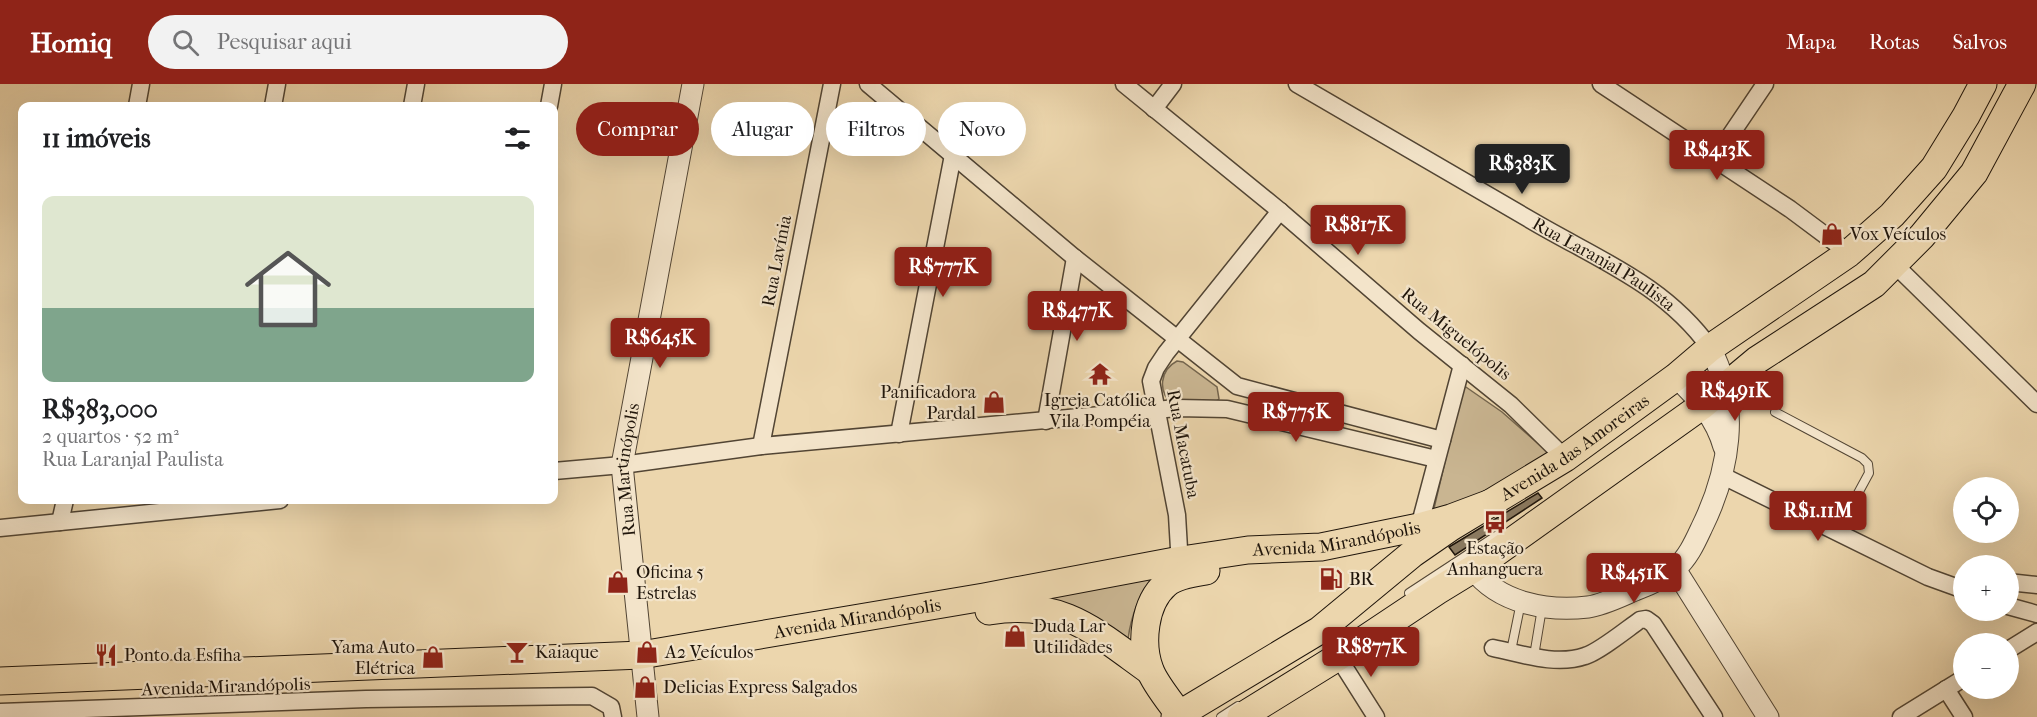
<!DOCTYPE html>
<html lang="pt">
<head>
<meta charset="utf-8">
<style>
	:root { --surface:#fff; --page:#f2f2f2; --text:#202124; --muted:#757577; --line:#e0e0e0; --accent:#8f2418 }
	body { margin:0; font-family:"IM FELL French Canon",serif; background:var(--page); color:var(--text); height:100vh; display:flex; flex-direction:column; font-size:22px; white-space:nowrap }
	* { box-sizing:border-box; margin:0 }
	p { font-size:20px; color:var(--muted) }
	.icon { flex:none; width:33px; height:33px; fill:none; stroke:currentColor; stroke-width:2; stroke-linecap:round; stroke-linejoin:round }
	.map { position:relative; flex:1; overflow:hidden }
	.details { position:absolute; left:18px; top:18px; width:540px; height:402px; display:flex; flex-direction:column; background:var(--surface); border-radius:12px; box-shadow:0 6px 24px #0002 }
	.details>* { flex:none }
	.hud { position:absolute; left:576px; top:18px; width:570px; height:54px; display:flex; gap:12px }
	.fabs { position:absolute; left:1953px; top:393px; display:grid; gap:12px }
	.fabs a { display:grid; place-items:center; width:66px; height:66px; border-radius:50%; background:var(--surface); box-shadow:0 6px 24px #0002; font-size:30px }
	.price { position:absolute; translate:-50% -51px; padding:0 14px; border-radius:6px; background:var(--accent); color:#fff; font-size:20px; line-height:39px; filter:drop-shadow(0 2px 3px #0008) }
	.price::after { content:''; position:absolute; left:50%; top:36px; width:18px; height:14px; margin-left:-9px; background:inherit; clip-path:polygon(0 0,100% 0,50% 100%) }
	.price.on { background:#222; color:#fff }
	ul { padding:0; list-style:none }
	li { display:grid; align-content:center; gap:12px; height:318px; padding:0 24px }
	li+li { border-top:2px solid var(--line) }
	li span { display:grid; place-items:center; height:186px; border-radius:12px; color:#555 }
	li>.icon { margin-inline-start:auto }
	span .icon { width:108px; height:108px; fill:#fffc; stroke-width:1 }
	li b { font-size:26px }
	h2 { display:flex; justify-content:space-between; align-items:center; height:72px; padding:0 24px; font-size:26px }
	.chip { padding:0 21px; border-radius:27px; background:var(--surface); box-shadow:0 6px 24px #0002; font-size:21px; line-height:54px }
	.chip.on { background:var(--accent); color:#fff }
	header { display:flex; align-items:center; gap:36px; box-sizing:border-box; height:84px; padding:0 30px; background:var(--accent); color:#fff }
	header strong { font-size:28px }
	nav { display:flex; gap:33px; margin-inline-start:auto; font-size:21px }
	.search { width:420px; height:54px; background:var(--page); display:flex; align-items:center; gap:15px; box-sizing:border-box; padding:0 21px; border-radius:33px; color:var(--muted); font-size:22px }
	.map>svg:first-child { display:block }
	.green { fill:#c9b591; stroke:#74654e; stroke-width:1.5 }
	.building { fill:#8a795f; stroke:#1f150b; stroke-width:1.5 }
	.lines { fill:none; stroke-linecap:round; stroke-linejoin:round }
	.service-casing { stroke:#524534; stroke-width:10 }
	.minor-casing { stroke:#524534; stroke-width:19 }
	.tertiary-casing { stroke:#524534; stroke-width:23 }
	.primary-casing { stroke:#1f150b; stroke-width:29 }
	.service { stroke:#f3e4ca; stroke-width:8 }
	.minor { stroke:#f3e4ca; stroke-width:16 }
	.tertiary { stroke:#f3e4ca; stroke-width:21 }
	.primary { stroke:#ecd6ad; stroke-width:27 }
	.labels { text-anchor:middle; dominant-baseline:central; stroke-width:4.5; stroke-linejoin:round; paint-order:stroke }
	.poi-label { font-size:18px; fill:#1f150b; stroke:#f3e4ca; text-anchor:start }
	.street-label { font-size:18px; fill:#1f150b; stroke:#f3e4ca }
</style>
</head>
<body>
<header>
<strong>Homiq</strong>
<div class="search"><svg class="icon" aria-label="search" viewBox="0 0 24 24"><circle cx="10" cy="10" r="6"/><path d="M15 15l6 6"/></svg>Pesquisar aqui</div>
<nav><a>Mapa</a><a>Rotas</a><a>Salvos</a></nav>
</header>
<div class="map">
<svg width="2037" height="633" viewBox="0 0 2037 633">
	<rect width="100%" height="100%" fill="#ecd6ad"/>
	<filter id="stains"><feTurbulence type="fractalNoise" baseFrequency=".00333" numOctaves="4"/><feColorMatrix values="0 0 0 0 .2 0 0 0 0 .09 0 0 0 0 .02 0 0 0 .5 -.17"/></filter>
	<radialGradient id="worn" r=".72"><stop offset=".6" stop-color="#630" stop-opacity="0"/><stop offset="1" stop-color="#630" stop-opacity=".3"/></radialGradient>
	<path class="green" d="M1177,277L1183,278L1217,303L1219,315L1213,319L1173,320C1157,308 1160,286 1177,277Z
		M1463,301L1502,328L1550,370L1552,376L1432,433Z
		M1153,494C1139,511 1131,533 1128,555L1042,512Z"/>
	<path class="building" d="M1538,409L1542,414L1455,471L1449,463Z"/>
	<g class="lines">
		<g class="service-casing">
			<path id="service" d="M1775,328L1862,374L1868,380L1869,389L1837,448
				M1409,509L1499,450
				M1511,567L1521,518
				M1534,572L1542,524
				M1221,633L1238,622"/>
		</g>
		<g class="minor-casing">
			<g id="minor">
				<path d="M868,0L1075,174L1237,302L1442,356"/>
				<path d="M1124,0L1280,127L1419,247L1511,321L1565,374"/>
				<path id="s1" d="M1297,0C1376,46 1455,92 1534,138C1599,176 1665,201 1710,264"/>
				<path d="M1601,0L1790,125L1849,169"/>
				<path d="M137,22L141,0"/>
				<path d="M273,22L277,0"/>
				<path d="M412,22L416,0"/>
				<path d="M549,22L553,0"/>
				<path d="M1154,25L1173,0"/>
				<path d="M1715,74L1765,0"/>
				<path d="M1894,180L2037,320"/>
				<path d="M1046,337L1075,174"/>
				<path d="M899,350L953,71"/>
				<path d="M761,362L832,0"/>
				<path d="M554,387L622,381L761,362L1177,324L1227,325L1436,375"/>
				<path d="M1723,392L1928,493L1964,506"/>
				<path d="M60,438L65,416"/>
				<path d="M1419,443L1462,281"/>
				<path d="M0,444L280,416"/>
				<path d="M1173,483L1179,465L1177,431L1151,297L1156,284L1166,269L1280,127"/>
				<path d="M2008,498L2037,501"/>
				<path d="M2008,522L2037,530"/>
				<path d="M1493,564C1522,570 1556,582 1585,572C1599,568 1627,545 1640,536L1646,535L1653,540L1714,633"/>
				<path d="M2008,566L2037,548"/>
				<path d="M1338,573L1376,633"/>
				<path d="M1946,605L1964,633"/>
				<path d="M0,628L366,615L592,612L611,623L613,633"/>
				<path d="M1901,633L1964,594"/>
			</g>
		</g>
		<g class="tertiary-casing">
			<g id="tertiary">
				<path d="M1676,293C1697,313 1716,334 1724,363"/>
				<path d="M1473,485C1499,519 1547,528 1588,523C1603,521 1621,512 1635,506C1648,501 1664,494 1675,485C1688,474 1695,458 1702,443C1729,388 1741,322 1710,264"/>
				<path d="M1675,485L1768,633"/>
				<path id="s2" d="M648,633L622,381L693,0"/>
			</g>
		</g>
		<g class="primary-casing">
			<g id="primary">
				<path d="M989,527C1062,515 1094,547 1150,587"/>
				<path id="s3" d="M0,597L641,571L984,513L1175,477L1248,466L1321,463L1419,443L1451,434L1491,419"/>
				<path id="s4" d="M1175,633L1320,546L1412,470L1451,443L1565,374L1676,293L1710,264L1849,169L1892,131L1934,84L1966,32L1983,0"/>
				<path d="M1181,633C1172,620 1155,600 1150,586C1140,560 1144,519 1166,500C1176,491 1193,489 1206,487"/>
				<path d="M1241,633L1338,573L1437,507L1473,485L1703,321L1757,276L1874,200L1922,152L1974,89L2022,0"/>
			</g>
		</g>
		<use href="#service" class="service"/>
		<use href="#minor" class="minor"/>
		<use href="#tertiary" class="tertiary"/>
		<use href="#primary" class="primary"/>
	</g>
	<defs>
		<g id="shop-bare" transform="scale(1.8)"><path d="M-5-2.5h2.3a2.7 3.5 0 0 1 5.4 0H5L5.5 6h-11ZM-1.5-2.5h3a1.5 2.3 0 0 0-3 0Z" fill="#8f2418" stroke="#f3e4ca" stroke-width="2.5" paint-order="stroke"/></g>
		<g id="temple-bare" transform="scale(1.8)"><path d="M0-6L5-2H3V0L6.5 2.5H4V6H1.5V3h-3V6H-4V2.5H-6.5L-3 0V-2H-5Z" fill="#8f2418" stroke="#f3e4ca" stroke-width="2.5" paint-order="stroke"/></g>
		<g id="bus-bare" transform="scale(1.8)"><path d="M-5-6H5V4H4V6H2V4H-2V6H-4V4H-5ZM-3.5-4V0h7V-4ZM-3.5 1.2v1.5H-2V1.2ZM2 1.2v1.5H3.5V1.2Z" fill="#8f2418" stroke="#f3e4ca" stroke-width="2.5" paint-order="stroke"/></g>
		<g id="fuel-bare" transform="scale(1.8)"><path d="M-5.5-6h7V0h2V4h1.3V-2.5L3-4.5l.8-.8L6-3V5H2.5V1h-1V6h-7ZM-4.2-4.7v3.2H.2V-4.7Z" fill="#8f2418" stroke="#f3e4ca" stroke-width="2.5" paint-order="stroke"/></g>
		<g id="bar-bare" transform="scale(1.8)"><path d="M-6-5H6L.8 .8V4.5H3.5V6h-7V4.5H-.8V.8Z" fill="#8f2418" stroke="#f3e4ca" stroke-width="2.5" paint-order="stroke"/></g>
		<g id="restaurant-bare" transform="scale(1.8)"><path d="M-5-6h1v4h1v-4h1v4h1v-4h1v5L-1.5 .5V6h-2V.5L-5-1ZM5-6V6H3V1.5H1.5Q1.5-4 5-6Z" fill="#8f2418" stroke="#f3e4ca" stroke-width="2.5" paint-order="stroke"/></g>
	</defs>
	<g fill-rule="evenodd">
		<use href="#shop-bare" x="1832" y="150"/>
		<use href="#temple-bare" x="1100" y="290"/>
		<use href="#shop-bare" x="994" y="318"/>
		<use href="#bus-bare" x="1495" y="438"/>
		<use href="#fuel-bare" x="1331" y="495"/>
		<use href="#shop-bare" x="618" y="498"/>
		<use href="#shop-bare" x="1015" y="552"/>
		<use href="#bar-bare" x="517" y="568"/>
		<use href="#shop-bare" x="647" y="568"/>
		<use href="#restaurant-bare" x="106" y="571"/>
		<use href="#shop-bare" x="433" y="573"/>
		<use href="#shop-bare" x="645" y="603"/>
	</g>
	<g class="labels">
		<g class="poi-label">
			<text x="1850" y="150">Vox Veículos</text>
			<text x="976" y="308" text-anchor="end">Panificadora<tspan x="976" dy="21">Pardal</tspan></text>
			<text x="1100" y="316" text-anchor="middle">Igreja Católica<tspan x="1100" dy="21">Vila Pompéia</tspan></text>
			<text x="1495" y="464" text-anchor="middle">Estação<tspan x="1495" dy="21">Anhanguera</tspan></text>
			<text x="636" y="488">Oficina 5<tspan x="636" dy="21">Estrelas</tspan></text>
			<text x="1349" y="495">BR</text>
			<text x="1033" y="542">Duda Lar<tspan x="1033" dy="21">Utilidades</tspan></text>
			<text x="415" y="563" text-anchor="end">Yama Auto<tspan x="415" dy="21">Elétrica</tspan></text>
			<text x="535" y="568">Kaiaque</text>
			<text x="665" y="568">A2 Veículos</text>
			<text x="124" y="571">Ponto da Esfiha</text>
			<text x="663" y="603">Delicias Express Salgados</text>
		</g>
		<g class="street-label">
			<text transform="translate(777 177) rotate(-79)">Rua Lavínia</text>
			<text stroke="none"><textPath href="#s1" startOffset="356">Rua Laranjal Paulista</textPath></text>
			<text transform="translate(1456 250) rotate(39)">Rua Miguelópolis</text>
			<text transform="translate(1183 360) rotate(79)">Rua Macatuba</text>
			<text stroke="none"><textPath href="#s4" startOffset="483">Avenida das Amoreiras</textPath></text>
			<text stroke="none"><textPath href="#s2" startOffset="249">Rua Martinópolis</textPath></text>
			<text stroke="none"><textPath href="#s3" startOffset="1347">Avenida Mirandópolis</textPath></text>
			<text stroke="none"><textPath href="#s3" startOffset="861">Avenida Mirandópolis</textPath></text>
			<text transform="translate(226 603) rotate(-2)">Avenida Mirandópolis</text>
		</g>
	</g>
	<rect width="100%" height="100%" filter="url(#stains)"/>
	<rect width="100%" height="100%" fill="url(#worn)"/>
</svg>
<div class="fabs">
<a><svg class="icon" aria-label="locate" viewBox="0 0 24 24"><circle cx="12" cy="12" r="6"/><path d="M12 2v4M12 18v4M2 12h4M18 12h4"/></svg></a>
<a>+</a>
<a>−</a>
</div>
<b class="price" style="left:1717px;top:97px">R$413K</b>
<b class="price on" style="left:1522px;top:111px">R$383K</b>
<b class="price" style="left:1358px;top:172px">R$817K</b>
<b class="price" style="left:943px;top:214px">R$777K</b>
<b class="price" style="left:1077px;top:258px">R$477K</b>
<b class="price" style="left:660px;top:285px">R$645K</b>
<b class="price" style="left:1735px;top:338px">R$491K</b>
<b class="price" style="left:1296px;top:359px">R$775K</b>
<b class="price" style="left:1818px;top:458px">R$1.11M</b>
<b class="price" style="left:1634px;top:520px">R$451K</b>
<b class="price" style="left:1371px;top:594px">R$877K</b>
<div class="hud">
<a class="chip on">Comprar</a>
<a class="chip">Alugar</a>
<a class="chip">Filtros</a>
<a class="chip">Novo</a>
</div>
<section class="details">
<h2>11 imóveis<svg class="icon" aria-label="filters" viewBox="0 0 24 24"><path d="M4 7h16M4 17h16"/><circle cx="9" cy="7" r="2"/><circle cx="15" cy="17" r="2"/></svg></h2>
<ul>
<li><span style="background:linear-gradient(#dfe7d0 60%,#7fa58c 0)"><svg class="icon" aria-label="home" viewBox="0 0 24 24"><path d="M3 11l9-7 9 7M6 9v11h12V9"/></svg></span><div><b>R$383,000</b><p>2 quartos · 52 m²</p><p>Rua Laranjal Paulista</p></div></li>
</ul>
</section>
</div>
</body>
</html>
